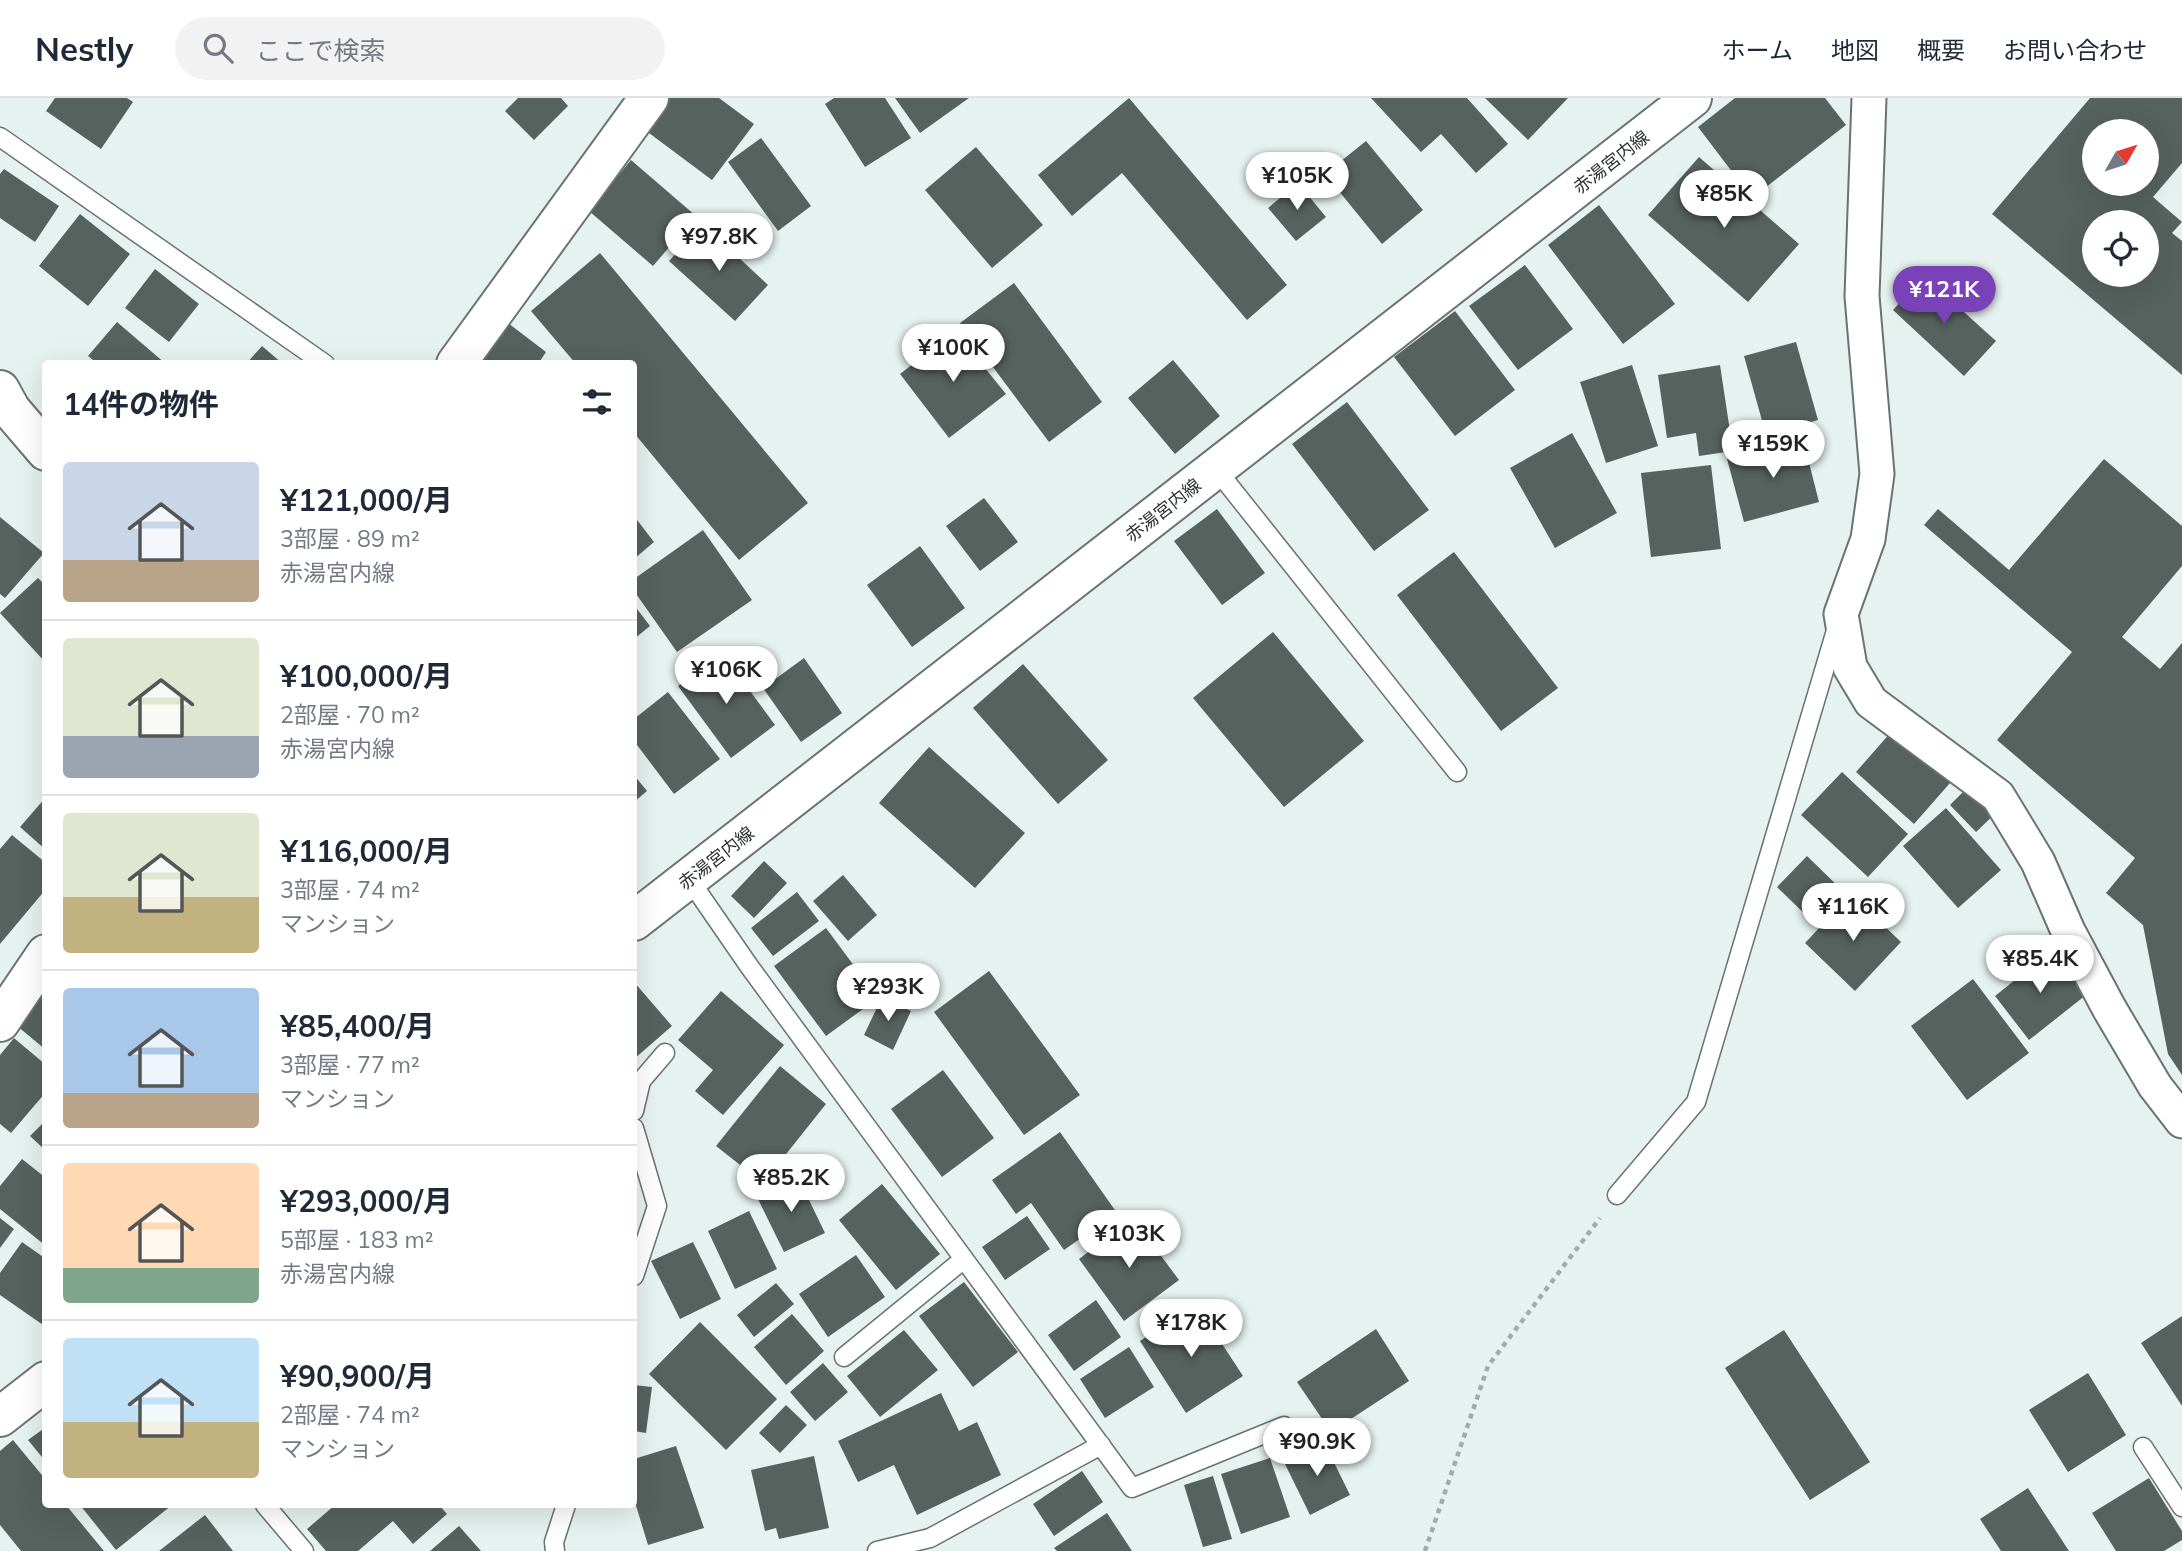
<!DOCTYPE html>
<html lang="ja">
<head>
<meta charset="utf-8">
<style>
	:root { --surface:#fff; --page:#f2f2f3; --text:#1f2937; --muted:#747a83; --line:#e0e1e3; --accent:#7942b9 }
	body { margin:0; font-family:Mulish,"Noto Sans JP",sans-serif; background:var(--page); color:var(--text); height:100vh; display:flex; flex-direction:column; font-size:26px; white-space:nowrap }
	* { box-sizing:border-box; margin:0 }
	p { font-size:23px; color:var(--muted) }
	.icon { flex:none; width:38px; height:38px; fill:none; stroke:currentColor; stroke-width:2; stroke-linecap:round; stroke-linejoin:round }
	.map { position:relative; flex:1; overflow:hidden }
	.side { position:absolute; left:42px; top:262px; width:595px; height:1148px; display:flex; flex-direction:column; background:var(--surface); border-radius:7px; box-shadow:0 7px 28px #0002 }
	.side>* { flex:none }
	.needle { width:46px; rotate:51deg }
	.tools { position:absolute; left:2082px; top:21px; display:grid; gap:14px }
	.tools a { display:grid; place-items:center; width:77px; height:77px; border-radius:50%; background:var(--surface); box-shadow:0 7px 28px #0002; font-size:35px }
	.price { position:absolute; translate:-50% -60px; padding:0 16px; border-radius:24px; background:#fff; color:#222; font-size:23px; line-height:46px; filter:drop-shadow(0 2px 4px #0008) }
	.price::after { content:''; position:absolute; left:50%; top:42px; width:21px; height:16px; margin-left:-10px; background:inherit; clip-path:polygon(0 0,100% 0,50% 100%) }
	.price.active { background:var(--accent); color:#fff }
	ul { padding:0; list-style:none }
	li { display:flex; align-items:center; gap:21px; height:175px; padding:0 21px }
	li+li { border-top:2px solid var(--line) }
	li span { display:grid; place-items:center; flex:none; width:196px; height:140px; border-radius:7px; color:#555 }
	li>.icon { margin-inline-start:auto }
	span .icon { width:84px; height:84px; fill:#fffc; stroke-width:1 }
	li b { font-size:30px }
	h2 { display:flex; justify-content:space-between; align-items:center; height:84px; padding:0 21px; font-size:30px }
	header { display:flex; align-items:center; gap:42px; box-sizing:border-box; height:98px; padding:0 35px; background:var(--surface); border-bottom:2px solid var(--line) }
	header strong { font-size:33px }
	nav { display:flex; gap:38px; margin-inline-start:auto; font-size:24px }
	.search { width:490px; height:63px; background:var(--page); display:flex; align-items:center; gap:18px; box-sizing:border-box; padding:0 24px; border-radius:38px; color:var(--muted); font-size:26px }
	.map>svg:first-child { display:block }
	.building { fill:#57625f; fill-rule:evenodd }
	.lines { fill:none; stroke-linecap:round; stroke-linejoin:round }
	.service-casing { stroke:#697371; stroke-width:21 }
	.minor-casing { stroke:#697371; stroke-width:37 }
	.tertiary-casing { stroke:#697371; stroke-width:42 }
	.secondary-casing { stroke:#697371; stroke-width:42 }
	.path { stroke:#a2aba9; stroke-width:4.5; stroke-dasharray:5 5; stroke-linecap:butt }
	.service { stroke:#fff; stroke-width:18 }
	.minor { stroke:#fff; stroke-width:33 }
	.tertiary { stroke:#fff; stroke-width:38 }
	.secondary { stroke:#fff; stroke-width:38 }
	.labels { text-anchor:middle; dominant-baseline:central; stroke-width:7; stroke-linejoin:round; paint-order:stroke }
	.street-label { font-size:18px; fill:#2e3231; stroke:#fff }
</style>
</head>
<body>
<header>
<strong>Nestly</strong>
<div class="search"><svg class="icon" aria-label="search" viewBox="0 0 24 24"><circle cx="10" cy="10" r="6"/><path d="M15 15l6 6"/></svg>ここで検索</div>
<nav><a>ホーム</a><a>地図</a><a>概要</a><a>お問い合わせ</a></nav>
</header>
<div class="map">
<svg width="2182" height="1453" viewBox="0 0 2182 1453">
	<rect width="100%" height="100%" fill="#e6f2ef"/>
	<path class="building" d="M55,0H127L133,4L101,51L46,13Z
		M518,0H561L568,8L534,42L505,13Z
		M669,0H719L754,26L712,82L645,32Z
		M834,0H885L911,40L865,69L825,6Z
		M895,0H969L920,35Z
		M1129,0L1287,187L1247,222L1122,75L1072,118L1038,77Z
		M1371,0H1467L1508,46L1476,75L1441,36L1421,54Z
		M1485,0H1568L1528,42Z
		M1735,0H1825L1846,27L1752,100L1698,29Z
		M2090,0H2182V65L2153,99L2182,124L2172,135L2182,143V277L1992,116ZM2095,33H2147V86H2095ZM2095,124H2147V177H2095Z
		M761,40L811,108L778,133L728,64Z
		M1366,43L1423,112L1382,146L1325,76Z
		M976,49L1043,127L992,170L925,92Z
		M1699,59L1799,146L1748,204L1648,117Z
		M631,62L696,118L653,168L589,113Z
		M4,71L59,108L35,144L0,120V76Z
		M1298,85L1326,119L1296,143L1268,110Z
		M1599,107L1675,206L1623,246L1548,147Z
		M80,116L130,156L88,208L39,168Z
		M703,126L768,187L735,223L669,163Z
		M600,155L808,405L739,462L634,335V266H576L531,213Z
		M1525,167L1573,231L1518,272L1469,208Z
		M155,171L199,206L169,244L125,210Z
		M1924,178L1996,243L1964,278L1893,212Z
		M1014,185L1102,304L1049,344L960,225Z
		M1455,213L1515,292L1455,338L1394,259Z
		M504,222L546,254L538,266H471Z
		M117,224L166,266H98L88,258Z
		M955,233L1006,296L949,340L900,276Z
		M1796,244L1818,322L1766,337L1744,258Z
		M262,248L283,266H246Z
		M1173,262L1220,318L1175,356L1128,300Z
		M1632,267L1658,348L1606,365L1580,284Z
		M1720,267L1733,353L1699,358L1696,335L1667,340L1658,277Z
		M1347,304L1429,412L1374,453L1292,346Z
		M1572,335L1617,415L1555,450L1510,370Z
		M1803,341L1819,404L1744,424L1727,361Z
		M2104,361L2182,428V468L2122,539L2160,571L2182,545V977L2168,956L2143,827L2106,795L2135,760L1997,642L2072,554L1924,427L1938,411L2009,472Z
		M1711,367L1721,451L1651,459L1641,375Z
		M984,400L1018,444L980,473L946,428Z
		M1217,411L1265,475L1222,507L1174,443Z
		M634,418L654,444L634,461Z
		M0,419L44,455L5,500L0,496Z
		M703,432L752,502L677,554L634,493V481Z
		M920,448L965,510L912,549L867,487Z
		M1454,454L1558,590L1501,633L1397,497Z
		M38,480L46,488V565L0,515Z
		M634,507L650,528L634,541Z
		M1273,534L1364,643L1284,709L1193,600Z
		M722,555L775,627L731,660L678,588Z
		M804,560L842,615L801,644L763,590Z
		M1023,566L1108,662L1058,706L973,610Z
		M668,594L720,661L674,696L634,643V621Z
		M1892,633L1950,685L1914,726L1856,674Z
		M929,649L1025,735L975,790L879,705Z
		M1842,674L1908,736L1868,779L1801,717Z
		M634,677L647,693L634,704Z
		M1971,686L1997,714L1976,734L1950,707Z
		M46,699V752L20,729Z
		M1946,710L2001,772L1958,810L1903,748Z
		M12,737L46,765V791L0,846V751Z
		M1807,758L1845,795L1814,825L1777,789Z
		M764,763L787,785L754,820L731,798Z
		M843,777L877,817L848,843L813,803Z
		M797,794L819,823L773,858L751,830Z
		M1851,796L1901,844L1855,893L1805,845Z
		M826,830L878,900L826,938L774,868Z
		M2051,853L2086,897L2029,942L1995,898Z
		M989,873L1080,997L1024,1037L934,914Z
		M1973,881L2029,955L1967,1002L1911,928Z
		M634,884L672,928L634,961Z
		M46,891V952L16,927Z
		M721,893L784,947L723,1017L695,993L713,972L678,942Z
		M882,899L911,913L893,952L864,937Z
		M14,940L46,967V994L11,1035L0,1026V957Z
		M780,968L826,1006L763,1085L716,1048Z
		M943,972L994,1040L942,1079L891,1011Z
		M46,1022V1053L30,1038Z
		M1060,1034L1117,1115L1064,1152L1031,1105L1016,1116L992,1082Z
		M22,1061L46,1080V1148L0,1111V1088Z
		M797,1077L825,1135L784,1154L756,1097Z
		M882,1086L940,1156L896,1192L839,1122Z
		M749,1113L777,1171L735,1191L708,1133Z
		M1027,1118L1050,1151L1005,1182L982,1149Z
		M0,1120L14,1131L0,1150Z
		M1133,1120L1179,1182L1124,1223L1079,1161Z
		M22,1144L46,1161V1229L0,1197V1175Z
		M693,1144L721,1201L680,1221L651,1163Z
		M856,1157L885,1199L828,1239L799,1196Z
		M964,1184L1018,1254L973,1289L919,1218Z
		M776,1185L794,1206L754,1239L737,1217Z
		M1096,1202L1121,1239L1074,1273L1048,1237Z
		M1196,1206L1243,1278L1186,1315L1140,1243Z
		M792,1216L824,1253L786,1287L754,1249Z
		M2182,1218V1308L2141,1245Z
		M700,1224L777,1301L726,1352L649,1276Z
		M1376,1231L1409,1283L1331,1334L1297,1284Z
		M904,1232L938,1272L880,1319L847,1278Z
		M1784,1232L1870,1364L1810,1402L1725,1270Z
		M1129,1249L1154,1289L1105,1320L1080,1281Z
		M823,1265L848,1294L815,1323L790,1294Z
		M2088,1275L2126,1337L2068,1374L2029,1312Z
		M634,1287L652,1289L646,1335L634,1333Z
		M941,1295L959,1333L977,1324L1001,1377L917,1417L894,1367L858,1384L838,1343Z
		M786,1307L807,1327L780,1355L759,1335Z
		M46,1329V1364L28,1342Z
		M13,1342L46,1382V1407H66L104,1453H21L0,1427V1353Z
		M1324,1344L1350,1397L1310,1417L1284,1364Z
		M676,1348L704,1430L648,1447L634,1401V1361Z
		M814,1358L829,1430L779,1441L776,1430L765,1433L751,1372Z
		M1270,1360L1290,1419L1241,1436L1221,1376Z
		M1082,1373L1103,1404L1054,1438L1033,1406Z
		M1213,1378L1232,1441L1203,1449L1184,1387Z
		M2149,1380L2182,1433V1442L2164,1453H2116L2092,1415Z
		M2028,1390L2069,1453H2001L1980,1421Z
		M80,1407H172L116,1452Z
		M335,1407H439L447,1416L413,1446L393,1423L358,1453H326L307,1431Z
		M1107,1415L1132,1453H1057L1054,1450Z
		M205,1417L233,1453H159Z
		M459,1428L481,1453H430Z"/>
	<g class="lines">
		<g class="service-casing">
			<path id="service" d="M0,39L325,266
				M1216,371L1457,674
				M689,781L749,868L1132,1390L1284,1328
				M634,1013L641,983L665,955
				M634,1030L657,1108L634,1178
				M1617,1097L1696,1004L1837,529
				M844,1259L964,1161
				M2143,1349L2182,1409
				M265,1407L304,1453
				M555,1453L554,1444L566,1407
				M877,1453L930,1440L1101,1347"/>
		</g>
		<g class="minor-casing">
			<path id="minor" d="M1869,0L1862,198L1877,376L1868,441L1841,516L1850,569L1871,604L1998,698L2038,764L2068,833L2109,910L2155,988L2182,1023"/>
		</g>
		<g class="tertiary-casing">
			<path id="tertiary" d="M456,266L649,0
				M0,292L11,312L46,353
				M0,924L46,856"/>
		</g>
		<g class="secondary-casing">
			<path id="secondary" d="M634,823L1692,0
				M0,1319L46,1283"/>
		</g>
		<path class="path" d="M1425,1453L1488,1268L1600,1120"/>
		<use href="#service" class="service"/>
		<use href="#minor" class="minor"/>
		<use href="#tertiary" class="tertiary"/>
		<use href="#secondary" class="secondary"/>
	</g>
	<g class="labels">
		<g class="street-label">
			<text transform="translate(1611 64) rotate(-38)">赤湯宮内線</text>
			<text transform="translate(1163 412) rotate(-38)">赤湯宮内線</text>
			<text transform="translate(716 760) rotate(-38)">赤湯宮内線</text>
		</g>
	</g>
</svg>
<div class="tools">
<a><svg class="needle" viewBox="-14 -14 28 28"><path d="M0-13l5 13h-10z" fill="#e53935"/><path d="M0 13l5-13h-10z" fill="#747a83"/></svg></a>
<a><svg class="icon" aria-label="locate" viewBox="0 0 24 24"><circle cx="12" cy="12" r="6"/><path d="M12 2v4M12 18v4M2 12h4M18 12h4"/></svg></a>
</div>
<b class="price" style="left:1297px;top:114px">¥105K</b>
<b class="price" style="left:1724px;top:132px">¥85K</b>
<b class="price" style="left:719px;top:175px">¥97.8K</b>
<b class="price active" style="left:1944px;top:228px">¥121K</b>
<b class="price" style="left:953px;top:286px">¥100K</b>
<b class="price" style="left:1773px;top:382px">¥159K</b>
<b class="price" style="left:726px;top:608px">¥106K</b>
<b class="price" style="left:1853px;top:845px">¥116K</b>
<b class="price" style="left:2040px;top:897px">¥85.4K</b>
<b class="price" style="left:888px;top:925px">¥293K</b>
<b class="price" style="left:791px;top:1116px">¥85.2K</b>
<b class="price" style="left:1129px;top:1172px">¥103K</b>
<b class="price" style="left:1191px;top:1261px">¥178K</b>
<b class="price" style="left:1317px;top:1380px">¥90.9K</b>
<section class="side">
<h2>14件の物件<svg class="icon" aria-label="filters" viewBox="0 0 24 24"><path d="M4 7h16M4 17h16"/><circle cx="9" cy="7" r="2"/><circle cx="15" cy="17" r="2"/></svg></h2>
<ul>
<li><span style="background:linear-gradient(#c9d6e8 70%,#b9a48a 0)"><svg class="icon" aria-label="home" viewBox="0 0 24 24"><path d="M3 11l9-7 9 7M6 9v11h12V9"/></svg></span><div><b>¥121,000/月</b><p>3部屋 · 89 m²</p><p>赤湯宮内線</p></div></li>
<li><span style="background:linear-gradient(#dfe7d0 70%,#9aa5b1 0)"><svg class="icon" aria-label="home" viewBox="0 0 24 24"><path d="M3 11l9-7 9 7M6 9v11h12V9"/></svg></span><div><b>¥100,000/月</b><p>2部屋 · 70 m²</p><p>赤湯宮内線</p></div></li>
<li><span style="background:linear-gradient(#dfe7d0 60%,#c2b280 0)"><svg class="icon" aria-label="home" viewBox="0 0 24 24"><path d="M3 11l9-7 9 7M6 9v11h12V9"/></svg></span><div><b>¥116,000/月</b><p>3部屋 · 74 m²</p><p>マンション</p></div></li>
<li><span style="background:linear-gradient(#a9c7e8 75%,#b9a48a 0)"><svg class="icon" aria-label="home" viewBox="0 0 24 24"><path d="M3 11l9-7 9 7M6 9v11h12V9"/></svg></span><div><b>¥85,400/月</b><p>3部屋 · 77 m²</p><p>マンション</p></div></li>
<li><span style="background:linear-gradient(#ffd9b3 75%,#7fa58c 0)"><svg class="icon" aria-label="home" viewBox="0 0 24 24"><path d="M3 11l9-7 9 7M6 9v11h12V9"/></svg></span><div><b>¥293,000/月</b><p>5部屋 · 183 m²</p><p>赤湯宮内線</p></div></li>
<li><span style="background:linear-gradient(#bfe0f5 60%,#c2b280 0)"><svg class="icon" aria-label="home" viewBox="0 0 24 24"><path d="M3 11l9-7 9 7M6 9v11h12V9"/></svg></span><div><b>¥90,900/月</b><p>2部屋 · 74 m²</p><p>マンション</p></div></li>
</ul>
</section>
</div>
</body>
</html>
